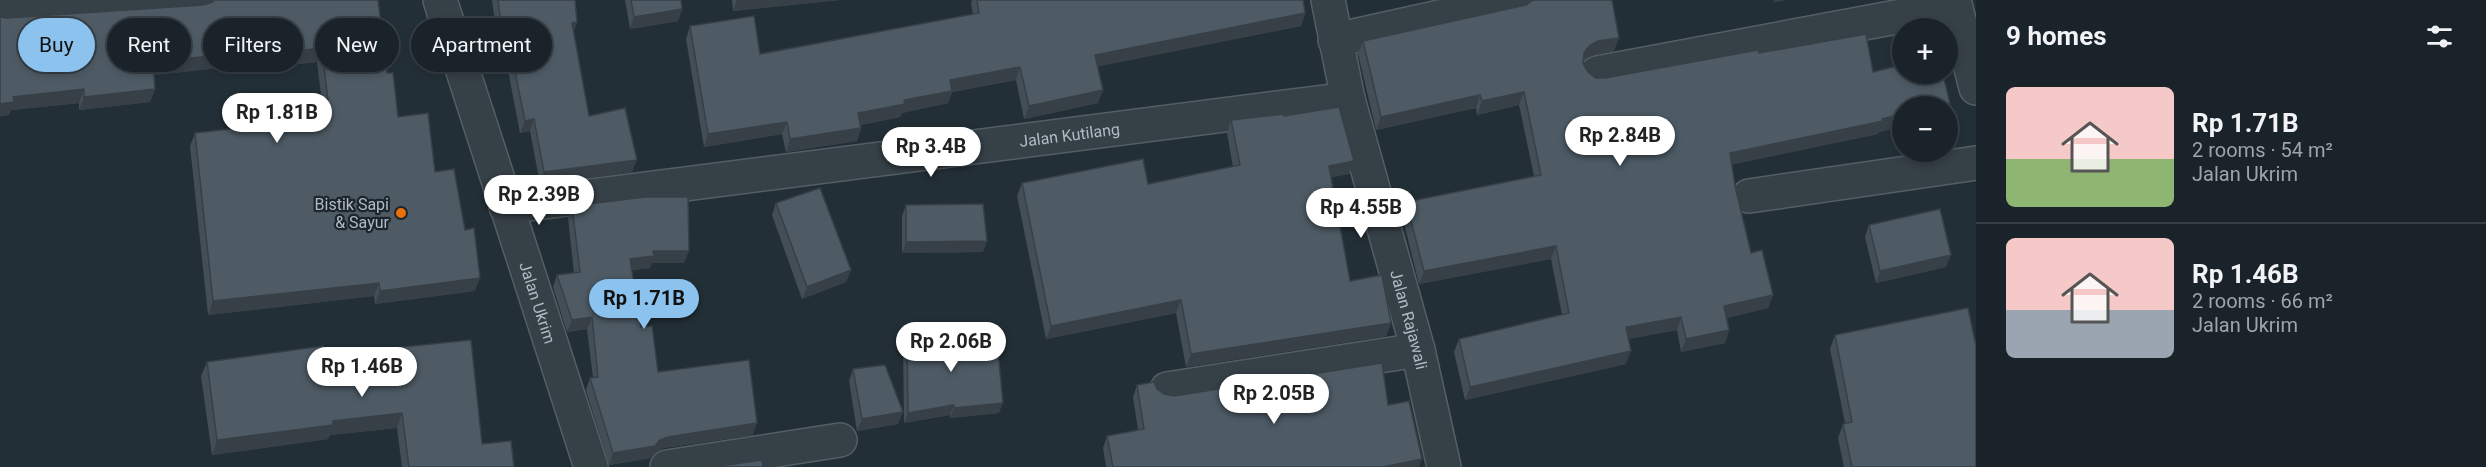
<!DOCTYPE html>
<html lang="en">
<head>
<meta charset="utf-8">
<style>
	:root { --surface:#1a2329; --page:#232b31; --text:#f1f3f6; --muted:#9fa4a8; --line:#384046; --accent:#8cc2ee }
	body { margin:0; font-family:Roboto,sans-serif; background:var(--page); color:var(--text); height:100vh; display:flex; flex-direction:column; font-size:22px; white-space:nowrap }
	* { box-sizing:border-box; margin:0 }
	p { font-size:20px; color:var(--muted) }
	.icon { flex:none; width:33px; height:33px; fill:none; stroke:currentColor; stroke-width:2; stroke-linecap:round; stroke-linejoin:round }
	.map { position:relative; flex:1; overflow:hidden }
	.panel { display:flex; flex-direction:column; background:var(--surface); width:510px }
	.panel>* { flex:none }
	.guide { position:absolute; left:18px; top:18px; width:570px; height:54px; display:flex; gap:12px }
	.tools { position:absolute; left:1892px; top:18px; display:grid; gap:12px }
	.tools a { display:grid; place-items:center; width:66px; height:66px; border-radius:50%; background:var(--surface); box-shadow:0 3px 9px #0003,0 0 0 2px var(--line); font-size:30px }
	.price { position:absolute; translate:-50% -51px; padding:0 14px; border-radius:21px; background:#fff; color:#222; font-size:20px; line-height:39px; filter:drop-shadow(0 2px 3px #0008) }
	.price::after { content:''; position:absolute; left:50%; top:36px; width:18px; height:14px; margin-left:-9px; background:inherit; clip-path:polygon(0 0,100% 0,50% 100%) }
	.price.on { background:var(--accent); color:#111 }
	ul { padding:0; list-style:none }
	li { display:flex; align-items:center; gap:18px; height:150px; padding:0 30px }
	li+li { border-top:2px solid var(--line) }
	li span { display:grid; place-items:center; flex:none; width:168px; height:120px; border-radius:9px; color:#555 }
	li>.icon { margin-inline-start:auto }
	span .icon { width:72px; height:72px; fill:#fffc; stroke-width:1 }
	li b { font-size:26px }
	h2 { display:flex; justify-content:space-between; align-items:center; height:72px; padding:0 30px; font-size:26px }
	.tag { padding:0 21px; border-radius:27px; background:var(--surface); box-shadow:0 3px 9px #0003,0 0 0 2px var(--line); font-size:21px; line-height:54px }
	.tag.on { background:var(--accent); color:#111 }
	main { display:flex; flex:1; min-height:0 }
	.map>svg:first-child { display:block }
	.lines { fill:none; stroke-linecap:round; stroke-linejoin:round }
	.street-casing { stroke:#545e65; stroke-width:36 }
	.street { stroke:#364047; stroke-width:33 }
	.wall { fill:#434e57 }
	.shaded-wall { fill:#374047 }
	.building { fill:#4e5b65; stroke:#374047; stroke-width:1.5 }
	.food-dot { fill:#e8710a; stroke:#1c252c; stroke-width:2 }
	.labels { text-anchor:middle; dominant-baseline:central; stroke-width:4.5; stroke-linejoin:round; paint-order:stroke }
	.street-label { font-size:16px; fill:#b1bbc4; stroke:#1c252c }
	.poi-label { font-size:16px; fill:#b1bbc4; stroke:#1c252c; text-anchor:end }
</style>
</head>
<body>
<main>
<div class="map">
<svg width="1976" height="467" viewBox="0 0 1976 467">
	<rect width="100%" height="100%" fill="#232f37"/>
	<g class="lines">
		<g class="street-casing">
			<g id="street">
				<path id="s1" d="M440,0L591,467"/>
				<path id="s2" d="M1328,0L1348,99L1418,350L1444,467"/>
				<path d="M1954,0L1976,88"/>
				<path d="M0,13L197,0"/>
				<path d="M1335,40L1517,0"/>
				<path d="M1597,73L1955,6"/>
				<path d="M1749,196L1976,163"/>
				<path id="s3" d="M506,207L1348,99"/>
				<path d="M1167,389L1418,350"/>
				<path d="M667,467L840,440"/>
			</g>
		</g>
		<use href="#street" class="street"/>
	</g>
	<path class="wall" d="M492,0H575L574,33L589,116L632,172L540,184L530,131L520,133L503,44H498Z
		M625,0H681L682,9L678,21L630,29Z
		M732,0H840L733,11Z
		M972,0H1303L1305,13L1301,26L1098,66V103L1024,119L1016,80L952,92L948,103L902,113L900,117L861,125V128L857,141L786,152L782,134L704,147L686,39L690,26L760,54L973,15L971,3Z
		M213,2L387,73L398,117L435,172L475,291L375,304L374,296L208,315L190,146L195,133L324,119L317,62L236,71V66L154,75L155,89L150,102L79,110V103L11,110L9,115L0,116V17L6,18L203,5Z
		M1526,5L1614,51L1594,55L1584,60L1583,63L1588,72L1596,78H1605L1759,53L1873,72L1902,106V127L1879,132L1878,134L1732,164L1735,186L1751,253L1773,295L1768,308L1727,318L1729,330L1725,343L1681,352L1677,330L1628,339L1626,364L1465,400L1454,352L1459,339L1562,315L1551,259L1419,284L1402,215L1406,202L1534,176L1519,105L1477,115L1476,108L1376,130L1358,54L1363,41Z
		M1284,116L1354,161L1349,174L1331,177L1350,281L1391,323L1386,336L1186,367L1176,313L1046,339L1017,196L1022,183L1148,184L1233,167L1227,133L1231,120Z
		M776,203L851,270L846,282L802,299L772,215Z
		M906,205L983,252L902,253V216Z
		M572,206L684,263H652L650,268L632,270L641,327L658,372L753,435L664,448L656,452L651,458L609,465L586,390L590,378H593L587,329L567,332L553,287L557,275L574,273L568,218Z
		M1869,225L1946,267L1876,283L1865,237Z
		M907,334L947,346L999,413L950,418V415L904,423L903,344Z
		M1835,335L1976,467H1844L1838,438L1843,424L1845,423L1830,349Z
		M325,355L482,444L514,467H402L397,428L330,435L328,439L212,455L201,376L207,362Z
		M853,369L898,424L857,431L849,381Z
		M1137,385L1157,389L1164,394L1174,396L1388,405L1419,467H1106L1103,448L1107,436L1138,430L1133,397Z"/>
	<path class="shaded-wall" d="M737,0H840L733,11Z
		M1774,0H1787L1773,3Z
		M682,9L678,21L630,29L634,17Z
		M1305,13L1301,26L1091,68L1095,55Z
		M577,22L573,34L572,23Z
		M502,32H507L503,44H498Z
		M1619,38L1614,51L1594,55L1584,59L1580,66L1584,53L1589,46L1598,41Z
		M322,48L317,62L236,71L241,57Z
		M240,53L236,66L148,76L153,62Z
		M1020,67L1016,80L952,92L948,103L902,113L900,117L854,126L858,113L904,100L950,80Z
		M84,89L79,103L11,110L9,115L0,116V104L13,97Z
		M155,89L150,102L79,110L84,97Z
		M1103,90L1098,103L1024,119L1029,106Z
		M1524,92L1519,105L1477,115L1482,101Z
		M1480,95L1476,108L1376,130L1381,117Z
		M1950,104L1947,112V106H1938Z
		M1902,114V127L1879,132L1878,134L1726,166L1730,153Z
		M534,119L530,131L520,133L525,121Z
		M787,122L782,134L704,147L708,134Z
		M861,128L857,141L786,152L790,139Z
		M637,160L632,172L540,184L544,172Z
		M1354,161L1349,174L1324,179L1329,166Z
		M987,241L983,252L902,253L906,242Z
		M1556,246L1551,259L1419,284L1424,271Z
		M653,251H689L684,263H652L650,268L626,271L630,259Z
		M1951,255L1946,267L1876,283L1880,271Z
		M851,270L846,282L802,299L807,287Z
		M480,278L475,291L375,304L380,291Z
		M379,283L374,296L208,315L213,301Z
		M1773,295L1768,308L1719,320L1724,306Z
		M1181,300L1176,313L1046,339L1051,326Z
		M592,317L587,329L567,332L572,320Z
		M1681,317L1677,330L1621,340L1626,327Z
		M1391,323L1386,336L1186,367L1191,354Z
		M1729,330L1725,343L1681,352L1686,339Z
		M1631,351L1626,364L1465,400L1470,387Z
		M1003,403L999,413L950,418L954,408Z
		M954,405L950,415L904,423L908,413Z
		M903,412L898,424L857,431L862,419Z
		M402,413L397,428L330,435L328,439L212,455L217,440L333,421Z
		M757,423L753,435L664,448L656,452L651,458L609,465L613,453L660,440L668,437Z
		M1422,459L1419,467H1383Z"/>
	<path class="building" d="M214,0H378L387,73H393L398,117L428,113L435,172L454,169L465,230L474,228L480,278L380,291L379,283L213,301L195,133L330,118L322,48L241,57L240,53L153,62L155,89L84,97V89L13,97L14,102L0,104V17L6,18L203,5L213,2Z
		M498,0H575L577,22L572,23L589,116L625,108L637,160L544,172L534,119L525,121L507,32H502Z
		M631,0H681L682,9L634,17Z
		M977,0H1303L1305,13L1095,55L1103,90L1029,106L1020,67L950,80L952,91L904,100L905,104L858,113L861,128L790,139L787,122L708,134L690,26L754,16L760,54L979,13Z
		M1533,0H1612L1619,38L1598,41L1589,46L1584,53L1583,63L1588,72L1596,78H1605L1758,50L1759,53L1866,34L1873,72L1902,65V74H1943L1950,104L1938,106H1902V114L1882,119L1883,121L1730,153L1735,186L1751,253L1762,250L1773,295L1724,306L1729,330L1686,339L1681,317L1626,327L1631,351L1470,387L1459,339L1569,313L1556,246L1424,271L1406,202L1541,175L1524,92L1482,101L1480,95L1381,117L1363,41L1526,5Z
		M1339,107L1354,161L1329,166L1350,281L1382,275L1391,323L1191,354L1181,300L1051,326L1022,183L1143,159L1148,184L1240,165L1231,120L1283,114L1284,116Z
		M820,188L851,270L807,287L776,203Z
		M645,197H688L689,251H653L654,256L630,259L641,327L652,326L658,372L749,360L757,423L668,437L660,440L655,446L613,453L590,378L598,377L592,317L572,320L557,275L580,272L572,206Z
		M983,204L987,241L906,242V205Z
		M1940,209L1951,255L1880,271L1869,225Z
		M1968,308L1976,346V467H1852L1843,424L1852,422L1835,335Z
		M944,328L947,346L997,341L1003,403L954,408V405L908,413L907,334Z
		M471,340L482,444L511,441L514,467H409L402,413L333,421V425L217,440L207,362L323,346L325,355Z
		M1382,363L1388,405L1409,401L1422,459L1383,467H1113L1107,436L1144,429L1137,385L1154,382L1157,389L1164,394L1174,396Z
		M885,365L903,412L862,419L853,369Z
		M762,460L763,467H713Z"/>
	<circle class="food-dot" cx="401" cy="213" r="6"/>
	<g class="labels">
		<g class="street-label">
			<text stroke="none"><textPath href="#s3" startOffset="568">Jalan Kutilang</textPath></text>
			<text stroke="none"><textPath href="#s1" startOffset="318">Jalan Ukrim</textPath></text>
			<text stroke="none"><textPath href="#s2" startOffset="330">Jalan Rajawali</textPath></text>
		</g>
		<g class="poi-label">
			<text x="389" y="204">Bistik Sapi<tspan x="389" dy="18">&amp; Sayur</tspan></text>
		</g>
	</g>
</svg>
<div class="tools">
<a>+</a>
<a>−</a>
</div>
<b class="price" style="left:277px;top:144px">Rp 1.81B</b>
<b class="price" style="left:1620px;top:167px">Rp 2.84B</b>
<b class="price" style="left:931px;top:178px">Rp 3.4B</b>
<b class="price" style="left:539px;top:226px">Rp 2.39B</b>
<b class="price" style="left:1361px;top:239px">Rp 4.55B</b>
<b class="price on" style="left:644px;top:330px">Rp 1.71B</b>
<b class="price" style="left:951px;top:373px">Rp 2.06B</b>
<b class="price" style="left:362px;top:398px">Rp 1.46B</b>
<b class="price" style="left:1274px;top:425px">Rp 2.05B</b>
<div class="guide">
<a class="tag on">Buy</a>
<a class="tag">Rent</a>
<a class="tag">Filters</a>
<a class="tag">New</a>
<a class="tag">Apartment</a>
</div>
</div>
<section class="panel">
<h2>9 homes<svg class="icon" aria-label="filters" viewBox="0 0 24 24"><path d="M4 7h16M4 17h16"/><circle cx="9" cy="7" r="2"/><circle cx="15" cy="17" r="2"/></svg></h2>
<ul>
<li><span style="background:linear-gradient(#f6c9c9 60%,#8fb573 0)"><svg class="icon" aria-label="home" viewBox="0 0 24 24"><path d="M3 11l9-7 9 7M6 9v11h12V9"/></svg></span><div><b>Rp 1.71B</b><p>2 rooms · 54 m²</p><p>Jalan Ukrim</p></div></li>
<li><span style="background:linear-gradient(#f6c9c9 60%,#9aa5b1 0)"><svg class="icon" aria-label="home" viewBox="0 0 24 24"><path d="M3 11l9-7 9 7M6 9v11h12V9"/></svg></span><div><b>Rp 1.46B</b><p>2 rooms · 66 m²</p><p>Jalan Ukrim</p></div></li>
</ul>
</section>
</main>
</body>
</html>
